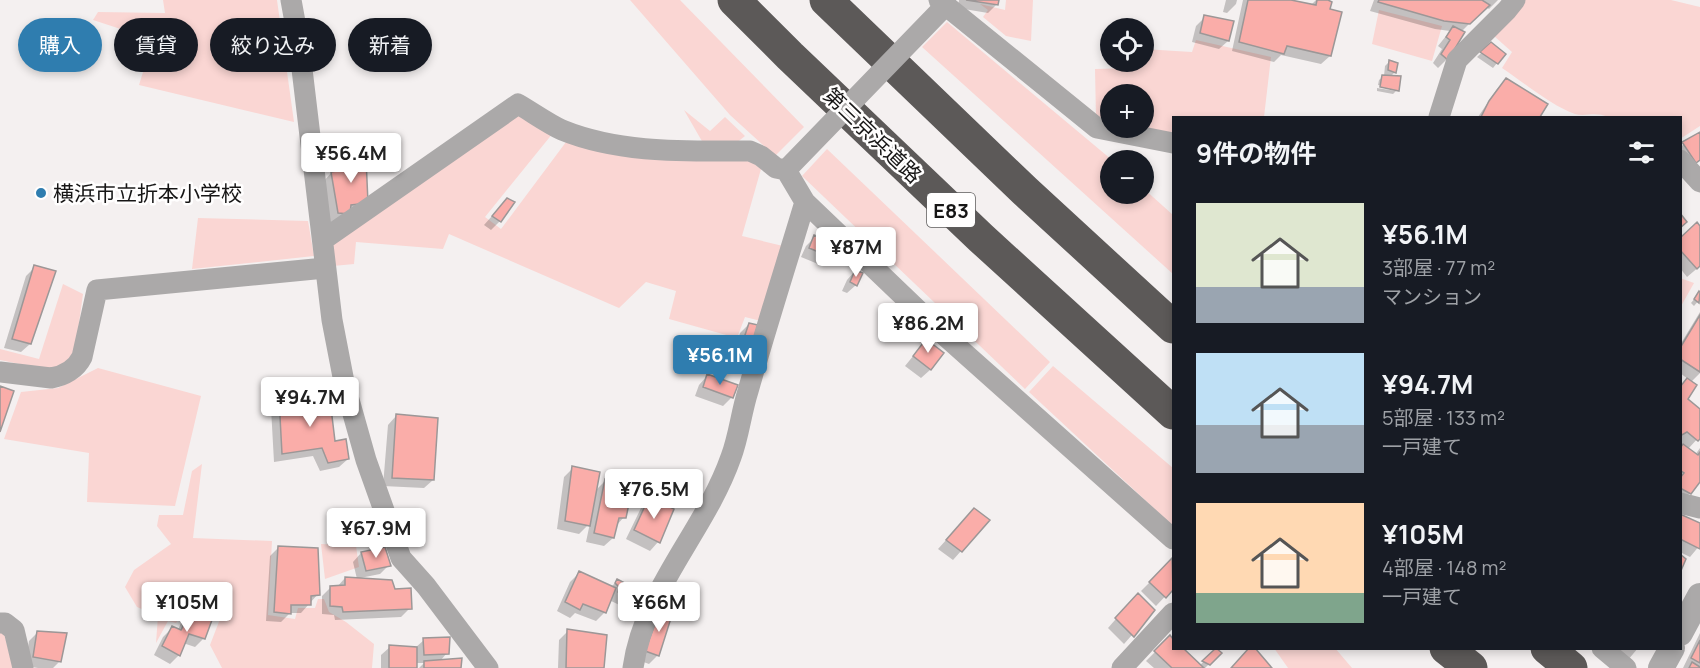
<!DOCTYPE html>
<html lang="ja">
<head>
<meta charset="utf-8">
<style>
	:root { --surface:#171b24; --page:#20242c; --text:#f1f3f6; --muted:#9ea1a6; --accent:#2f7daf }
	body { margin:0; font-family:Manrope,"Noto Sans JP",sans-serif; background:var(--page); color:var(--text); height:100vh; display:flex; flex-direction:column; font-size:22px; white-space:nowrap }
	* { box-sizing:border-box; margin:0 }
	p { font-size:20px; color:var(--muted) }
	.icon { flex:none; width:33px; height:33px; fill:none; stroke:currentColor; stroke-width:2; stroke-linecap:round; stroke-linejoin:round }
	.map { position:relative; flex:1; overflow:hidden }
	.panel { position:absolute; left:1172px; top:116px; width:510px; height:534px; display:flex; flex-direction:column; background:var(--surface); border-radius:0px; box-shadow:0 3px 9px #0003 }
	.panel>* { flex:none }
	.top-card { position:absolute; left:18px; top:18px; width:570px; height:54px; display:flex; gap:12px }
	.tools { position:absolute; left:1100px; top:18px; display:grid; gap:12px }
	.tools a { display:grid; place-items:center; width:54px; height:54px; border-radius:50%; background:var(--surface); box-shadow:0 3px 9px #0003; font-size:30px }
	.price { position:absolute; translate:-50% -51px; padding:0 14px; border-radius:6px; background:#fff; color:#222; font-size:20px; line-height:39px; filter:drop-shadow(0 2px 3px #0008) }
	.price::after { content:''; position:absolute; left:50%; top:36px; width:18px; height:14px; margin-left:-9px; background:inherit; clip-path:polygon(0 0,100% 0,50% 100%) }
	.price.selected { background:var(--accent); color:#fff }
	ul { padding:0; list-style:none }
	li { display:flex; align-items:center; gap:18px; height:150px; padding:0 24px }
	li span { display:grid; place-items:center; flex:none; width:168px; height:120px; border-radius:0px; color:#555 }
	li>.icon { margin-inline-start:auto }
	span .icon { width:72px; height:72px; fill:#fffc; stroke-width:1 }
	li b { font-size:26px }
	h2 { display:flex; justify-content:space-between; align-items:center; height:72px; padding:0 24px; font-size:26px }
	.chip { padding:0 21px; border-radius:27px; background:var(--surface); box-shadow:0 3px 9px #0003; font-size:21px; line-height:54px }
	.chip.selected { background:var(--accent); color:#fff }
	.map>svg:first-child { display:block }
	.green { fill:#fad6d3 }
	.shadow { fill:#0003 }
	.building { fill:#faada9; stroke:#9c9797; stroke-width:1.5 }
	.lines { fill:none; stroke-linecap:round; stroke-linejoin:round }
	.minor { stroke:#aba9a9; stroke-width:21 }
	.tertiary { stroke:#aba9a9; stroke-width:26 }
	.motorway { stroke:#5c5958; stroke-width:33 }
	.minor-bridge { stroke:#aba9a9; stroke-width:21 }
	.poi-dot { fill:#2f7daf; stroke:#fffefe; stroke-width:2 }
	.labels { text-anchor:middle; dominant-baseline:central; stroke-width:5; stroke-linejoin:round; paint-order:stroke }
	.shield { fill:#fffefe; stroke:#5c5b5b; stroke-width:1.5 }
	.shield-label { font-size:20px; font-weight:bold; fill:#161515 }
	.street-label { font-size:21px; fill:#161515; stroke:#fffefe }
	.poi-label { font-size:21px; fill:#161515; stroke:#fffefe; text-anchor:start }
</style>
</head>
<body>
<div class="map">
<svg width="1700" height="668" viewBox="0 0 1700 668">
	<rect width="100%" height="100%" fill="#f4f0f0"/>
	<path class="green" d="M163,0H277L294,122L139,85L148,56L139,35L93,20L98,12L165,13Z
		M630,0H680L804,127L775,156L730,115Z
		M1006,0H1033L1031,41L1006,36L983,17L988,10L980,4L1005,10Z
		M1525,0H1671L1700,7V126L1680,139V117H1608C1595,111 1586,117 1575,114C1553,107 1523,82 1502,68L1512,52L1494,36Z
		M1379,10L1442,26L1432,61L1372,44Z
		M947,22L1112,160H1110V194H1143V188L1173,215V274L922,47Z
		M1196,40L1271,57L1264,117H1173V133L1143,127V94H1110V120L1096,117L1095,69L1132,68L1133,62H1143V49L1192,52Z
		M684,110L710,131L725,117L745,136L735,144L703,143Z
		M516,113L553,133L485,217L501,229L566,142L749,160L761,169L742,236L783,246L761,321L745,317L737,338L669,319L676,291L646,282L619,308L449,234L443,249L356,242L354,264L333,266L330,244Z
		M827,149L1050,362L1025,389L802,176Z
		M198,218L308,221L314,256L192,269Z
		M1680,278L1694,283L1680,308Z
		M63,284L83,294L75,352L63,364L49,370L0,360V349L39,359Z
		M1053,366L1173,468V526L1029,392Z
		M98,368L201,396L175,506L87,502L89,453L4,439L21,392L58,388Z
		M202,464L193,538L272,541L268,615L295,619L298,608H315L318,599H324L329,612L346,622L374,644L372,668H222L210,645L220,619L187,606L176,623L168,621L156,643L158,616L137,607L125,587L134,570L171,544L157,526L159,515H183L192,471Z
		M321,544L356,546L359,567L325,579Z
		M0,629H3L13,668H0Z
		M1274,648H1335L1352,668H1288Z"/>
	<path class="shadow" d="M959,0H997V4L988,13L958,8Z
		M1226,0H1237L1236,4L1227,13L1223,12Z
		M1243,0H1284L1310,6L1316,0H1323L1328,10L1330,56L1321,64L1281,55L1274,62L1232,51Z
		M1374,0H1498L1489,9L1486,7L1461,32L1447,59L1438,68L1433,63L1442,49L1438,46L1450,31L1435,29L1370,11Z
		M1205,17L1232,22L1228,41L1219,49L1192,42L1196,26Z
		M1491,44L1497,63L1493,68L1477,57Z
		M1389,62L1397,64L1394,73L1390,77L1398,90L1396,91V88L1378,85L1379,80L1384,76L1385,66Z
		M1506,80L1539,117H1478L1497,89Z
		M1377,88L1396,91L1393,94L1377,91Z
		M1700,134V160L1687,170L1680,160V147Z
		M346,153L367,202L340,222H329L323,182L331,173L338,172V161Z
		M507,199L500,221L491,230L484,225Z
		M1700,228V266L1687,277L1680,268V240Z
		M815,237L827,255L818,264L801,257L806,246Z
		M35,267L30,344L21,352L4,348L26,276Z
		M855,271L856,285L847,293L842,291L847,280Z
		M1699,293L1700,299L1694,306L1691,303Z
		M1700,312V373L1691,382L1686,399L1700,411V436L1688,449L1695,455L1700,448V479L1690,493L1681,502L1680,449L1684,445L1680,442V387L1688,379L1680,373V345Z
		M749,324L745,361L736,370L721,365L724,351L733,343L737,344L740,333Z
		M918,350L942,353L930,370L921,378L905,366Z
		M707,376L732,397L723,406L695,396L699,385Z
		M280,400L334,443L348,459L339,467L320,471L313,456L274,462L271,408Z
		M396,416L433,480L424,488L383,486L388,425Z
		M573,468L595,491L606,480L624,517L616,526L613,538L604,546L586,542L590,523L579,534L557,529L564,477Z
		M649,499L658,542L650,551L626,539L641,508Z
		M1680,516L1700,525V545L1690,557L1680,552Z
		M965,519L961,551L953,560L938,549Z
		M279,547L318,594L301,613H290L281,622L266,621L270,556Z
		M361,553L389,565L380,574L360,578L394,591L410,608L401,617L335,620L334,615L322,614V596L331,587H337L345,578L357,579L353,562Z
		M1172,560L1173,588L1156,606L1141,591Z
		M579,573L611,587L617,581L643,603L634,612L609,600L605,612L596,621L575,613L570,618L557,611L570,582Z
		M1129,604L1153,611L1124,644L1108,628Z
		M190,614L204,638L195,647L183,643L179,655L170,664L154,655L163,637L172,628L178,630L181,623Z
		M670,616L657,656L649,664L638,660Z
		M568,631L602,668H558L559,640Z
		M38,632L59,662L53,668H38L25,666L29,641Z
		M1700,633V668H1683Z
		M1170,637L1173,641V648H1181L1199,666L1216,650L1220,653L1205,668H1154L1146,661Z
		M424,640L447,653L440,661L459,668H419L424,663H415V668H381V655L390,647L415,648Z
		M1605,648H1638L1628,660Z"/>
	<path class="building" d="M966,0H999L998,5Z
		M1248,0H1291L1316,5L1317,0H1328L1332,2L1330,9L1342,12L1331,56L1287,46L1284,54L1239,42Z
		M1379,0H1482L1490,5L1470,24L1444,21L1378,2Z
		M1204,15L1234,21L1229,41L1200,33Z
		M1453,26L1465,32L1448,60L1441,54L1450,40L1446,37Z
		M1491,42L1506,54L1498,64L1480,52Z
		M1389,60L1398,63L1396,73L1388,70Z
		M1382,75L1401,76L1399,91L1380,87Z
		M1506,78L1548,104L1540,117H1481L1489,101Z
		M1700,132V160L1696,163L1682,142Z
		M346,151L366,158L368,203L351,205L350,214L338,213L331,172L347,169Z
		M507,198L515,202L501,222L492,216Z
		M1680,213L1687,222L1680,228Z
		M1697,222L1700,226V266L1697,269L1680,250V238Z
		M814,235L833,243L828,256L809,248Z
		M34,265L56,271L31,344L12,339Z
		M855,270L863,273L857,286L850,282Z
		M1699,291L1700,292L1699,303L1694,299Z
		M1700,315V372L1680,359V348Z
		M749,323L758,325L746,362L729,357L733,341L742,344Z
		M926,339L944,353L931,370L913,356Z
		M707,374L738,385L733,398L703,387Z
		M1687,378L1697,385L1688,399L1700,409V439L1698,441L1687,432L1680,436V387Z
		M0,386L14,391L0,432Z
		M320,396L322,407L331,408L335,441L346,439L349,459L328,463L322,448L282,454L279,398Z
		M396,414L438,418L434,480L392,478Z
		M1683,444L1698,455L1700,452V482L1691,494L1680,488V478L1684,473L1680,470V448Z
		M572,466L600,472L590,526L565,521Z
		M605,479L624,484V491L631,494L626,518H619L614,538L594,533Z
		M649,497L674,509L660,543L634,530Z
		M974,508L990,520L962,552L946,540Z
		M1680,514L1700,523V549L1680,539Z
		M278,546L318,548L320,595L311,596V605H291V614L274,612Z
		M385,547L391,566L366,571L361,552Z
		M1680,554L1686,559L1680,573Z
		M1172,558L1173,590L1166,598L1149,582Z
		M579,571L616,588L606,613L583,604L580,610L565,602Z
		M345,577L392,580L395,589L411,588L412,609L343,612L342,607L330,606V586L345,585Z
		M617,579L648,595L644,604L618,592L619,587L615,583Z
		M1138,593L1155,610L1134,637L1115,618Z
		M660,610L672,615L659,656L645,651Z
		M190,612L212,620L205,639L189,634L180,656L162,646L172,626L181,630Z
		M567,629L607,635L604,668H566Z
		M37,631L67,633L61,662L33,657Z
		M1170,635L1173,639V648H1183L1204,668H1172L1154,651Z
		M450,637L449,654L424,655L423,638Z
		M1700,640V663L1691,658Z
		M389,645L417,647V668H389Z
		M1216,648L1222,653L1210,665L1202,661Z
		M1249,648H1255L1272,668H1231Z
		M462,658L461,668H424V661Z
		M1692,662L1700,667V668H1689Z"/>
	<g class="lines">
		<path class="minor" d="M291,0L299,44L332,320L344,382L366,460L401,558L426,586L488,668
			M939,0L1097,128L1173,143
			M1439,117L1457,60L1507,10L1515,0
			M1680,160L1700,182
			M805,202L944,335L1173,539
			M323,240L518,104C532,112 547,123 562,130C621,154 687,151 750,151L761,156L776,168L786,170L805,202C786,265 766,328 748,391C741,413 739,436 731,457C705,531 644,589 633,668
			M0,372L51,378C64,376 76,369 82,357L97,290L325,268
			M1680,503L1700,508
			M0,623H5L14,630L23,668
			M1602,648L1626,668
			M1122,668L1173,613"/>
		<path class="tertiary" d="M1680,633L1700,596
			M1661,668L1672,648"/>
		<path class="motorway" d="M734,0L790,56L981,238L1173,413
			M826,0L1025,191L1173,327
			M1446,648L1471,668
			M1547,648L1571,668"/>
		<path class="minor-bridge" d="M786,170L946,5"/>
	</g>
	<circle class="poi-dot" cx="41" cy="193" r="6"/>
	<g class="labels">
		<rect class="shield" x="927" y="193" width="48" height="34" rx="4.5"/>
		<g class="shield-label">
			<text x="951" y="210">E83</text>
		</g>
		<g class="street-label">
			<text transform="translate(873 135) rotate(44)">第三京浜道路</text>
		</g>
		<g class="poi-label">
			<text x="53" y="193">横浜市立折本小学校</text>
		</g>
	</g>
</svg>
<div class="tools">
<a><svg class="icon" aria-label="locate" viewBox="0 0 24 24"><circle cx="12" cy="12" r="6"/><path d="M12 2v4M12 18v4M2 12h4M18 12h4"/></svg></a>
<a>+</a>
<a>−</a>
</div>
<b class="price" style="left:351px;top:184px">¥56.4M</b>
<b class="price" style="left:856px;top:278px">¥87M</b>
<b class="price" style="left:928px;top:354px">¥86.2M</b>
<b class="price selected" style="left:720px;top:386px">¥56.1M</b>
<b class="price" style="left:310px;top:428px">¥94.7M</b>
<b class="price" style="left:654px;top:520px">¥76.5M</b>
<b class="price" style="left:376px;top:559px">¥67.9M</b>
<b class="price" style="left:187px;top:633px">¥105M</b>
<b class="price" style="left:659px;top:633px">¥66M</b>
<div class="top-card">
<a class="chip selected">購入</a>
<a class="chip">賃貸</a>
<a class="chip">絞り込み</a>
<a class="chip">新着</a>
</div>
<section class="panel">
<h2>9件の物件<svg class="icon" aria-label="filters" viewBox="0 0 24 24"><path d="M4 7h16M4 17h16"/><circle cx="9" cy="7" r="2"/><circle cx="15" cy="17" r="2"/></svg></h2>
<ul>
<li><span style="background:linear-gradient(#dfe7d0 70%,#9aa5b1 0)"><svg class="icon" aria-label="home" viewBox="0 0 24 24"><path d="M3 11l9-7 9 7M6 9v11h12V9"/></svg></span><div><b>¥56.1M</b><p>3部屋 · 77 m²</p><p>マンション</p></div></li>
<li><span style="background:linear-gradient(#bfe0f5 60%,#9aa5b1 0)"><svg class="icon" aria-label="home" viewBox="0 0 24 24"><path d="M3 11l9-7 9 7M6 9v11h12V9"/></svg></span><div><b>¥94.7M</b><p>5部屋 · 133 m²</p><p>一戸建て</p></div></li>
<li><span style="background:linear-gradient(#ffd9b3 75%,#7fa58c 0)"><svg class="icon" aria-label="home" viewBox="0 0 24 24"><path d="M3 11l9-7 9 7M6 9v11h12V9"/></svg></span><div><b>¥105M</b><p>4部屋 · 148 m²</p><p>一戸建て</p></div></li>
</ul>
</section>
</div>
</body>
</html>
